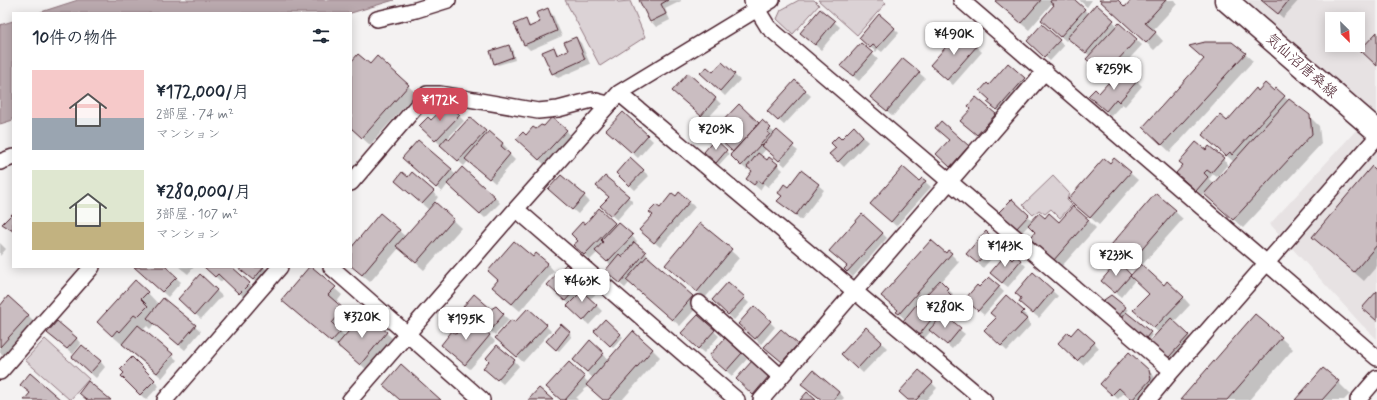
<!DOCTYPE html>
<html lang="ja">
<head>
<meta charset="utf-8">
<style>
	:root { --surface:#fff; --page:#f6f6f7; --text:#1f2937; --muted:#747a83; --accent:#d1495b }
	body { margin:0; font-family:Mynerve,"Klee One",sans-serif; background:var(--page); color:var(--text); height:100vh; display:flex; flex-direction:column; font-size:15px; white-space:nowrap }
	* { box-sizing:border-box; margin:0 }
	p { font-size:13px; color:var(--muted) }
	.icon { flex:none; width:22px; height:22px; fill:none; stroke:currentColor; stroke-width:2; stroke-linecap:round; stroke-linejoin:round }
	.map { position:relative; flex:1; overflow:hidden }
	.side { position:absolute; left:12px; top:12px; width:340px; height:256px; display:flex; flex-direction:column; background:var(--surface); border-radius:0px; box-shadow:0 2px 10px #0003 }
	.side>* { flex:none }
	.needle { width:26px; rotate:156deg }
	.controls { position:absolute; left:1325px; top:12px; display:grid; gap:8px }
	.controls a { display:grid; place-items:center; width:40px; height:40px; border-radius:0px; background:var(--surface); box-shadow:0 2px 10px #0003; font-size:20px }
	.price { position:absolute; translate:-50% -34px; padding:0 9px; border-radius:8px; background:#fff; color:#222; font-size:13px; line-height:26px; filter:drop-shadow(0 1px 2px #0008) }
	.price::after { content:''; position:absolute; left:50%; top:24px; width:12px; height:9px; margin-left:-6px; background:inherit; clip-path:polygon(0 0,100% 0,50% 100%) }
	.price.current { background:var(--accent); color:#fff }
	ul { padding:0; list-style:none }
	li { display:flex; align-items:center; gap:12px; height:100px; padding:0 20px }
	li span { display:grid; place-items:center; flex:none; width:112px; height:80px; border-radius:0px; color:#555 }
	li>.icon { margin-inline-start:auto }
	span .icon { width:48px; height:48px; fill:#fffc; stroke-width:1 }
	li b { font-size:17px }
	h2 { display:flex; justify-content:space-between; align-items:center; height:48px; padding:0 20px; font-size:17px }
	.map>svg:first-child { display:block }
	.built { fill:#e7e2e3; fill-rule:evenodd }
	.green { fill:#dbd2d5; stroke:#927880 }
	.water { fill:#baa9ae; stroke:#8d727a }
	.shadow { fill:#0003 }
	.building { fill:#cabdc1; stroke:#4a1f2b }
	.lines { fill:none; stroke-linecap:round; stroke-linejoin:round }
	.minor-casing { stroke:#4a1f2b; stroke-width:18 }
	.primary-casing { stroke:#4a1f2b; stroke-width:25 }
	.minor { stroke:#fff; stroke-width:15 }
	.primary { stroke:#fff; stroke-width:22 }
	.labels { text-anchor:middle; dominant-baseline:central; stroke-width:4; stroke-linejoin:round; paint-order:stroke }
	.street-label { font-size:15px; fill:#4a1f2b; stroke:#fff }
</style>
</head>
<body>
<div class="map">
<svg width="1377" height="400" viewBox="0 0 1377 400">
	<rect width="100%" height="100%" fill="#f4f2f2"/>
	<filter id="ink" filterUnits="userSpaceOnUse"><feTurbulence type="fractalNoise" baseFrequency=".025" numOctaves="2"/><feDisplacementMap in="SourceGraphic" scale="8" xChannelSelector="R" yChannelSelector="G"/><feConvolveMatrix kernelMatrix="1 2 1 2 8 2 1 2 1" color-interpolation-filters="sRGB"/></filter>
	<g filter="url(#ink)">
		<path class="built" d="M1226,0H1377V339L1362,325L1270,224L1359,127ZM1332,19H1358V45H1332Z"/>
		<path class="green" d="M565,0H616L618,2L630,1L645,37L600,66Z
			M799,0H814L819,5L793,34L777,19L781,10Z
			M818,0H882L886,3L857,35Z
			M1053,176L1069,193L1067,200L1072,205L1060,218L1051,209L1045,214L1039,210L1033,215L1023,205Z
			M45,339L89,379L70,400L25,360Z"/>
		<path class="water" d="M78,0H394L351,13H38Z
			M13,21V120L0,124V25Z"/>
		<path class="shadow" d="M640,0H681V1L665,9L670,20L656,27L651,21Z
			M998,0H1073L1089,14L1096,6L1118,26L1119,24L1142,45L1110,80L1093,64L1090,56L1069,38L1066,41L1048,25L1055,6L1052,3L1029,30L1004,9L996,1Z
			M1079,0H1092L1087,7Z
			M1100,0H1118L1125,8L1132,0H1174L1177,4L1153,30L1163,41L1154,50Z
			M1262,0H1299L1283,18Z
			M547,10L553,15L562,36L530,50L525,45L516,25L525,20L531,27L541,22Z
			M820,10L840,27L821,50L807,38Z
			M894,28L899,33L882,52L878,49L876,52L865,43Z
			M960,32L982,52L953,85L936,70Z
			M576,38L581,43L590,64L558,78L553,73L554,48L559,55L569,50Z
			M1059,41L1064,46L1050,61L1033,46Z
			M861,44L878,59L859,81L847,71Z
			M509,46L512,48L515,60L498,65L495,63Z
			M1198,54H1245L1253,61L1170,152L1152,135L1205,60Z
			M377,58L416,93L370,145L351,128V64L370,66Z
			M903,59L925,78L893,116L876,102Z
			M722,64L740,80L725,96L707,79Z
			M1024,79L1029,84L1002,115L989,103L991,101L981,91L989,86Z
			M795,81L811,96L784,125L774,116Z
			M1137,81L1142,86L1125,106L1122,104L1111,116L1095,101L1100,94L1111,86Z
			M1258,92H1274L1284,97L1309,116L1319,126L1321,144L1243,228L1204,193L1202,195L1183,178L1206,152L1223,159L1228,164L1217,177L1213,174L1209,179L1214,184L1234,162L1211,142L1227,122Z
			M679,97L715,98L721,104L706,120Z
			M448,105L464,121L447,139L450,141L470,119L488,134L489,133L503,144L508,149L506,151L515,160L495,183L469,160L464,166L420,126L431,121Z
			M739,106L759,124L770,129L798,151L785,166L766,149L760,156L767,162L769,158L783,170L768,187L764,184L760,190L753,184V172L749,168L747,170L736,161L734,152Z
			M972,109L995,115L1000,120L983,140L967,126Z
			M623,113L653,141L638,158L613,136Z
			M854,128L868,142L844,167L831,154L837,148L841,140Z
			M566,130L571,136L545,165L523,144L537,131Z
			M715,141L729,154L719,165L705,152Z
			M968,146L973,152L956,171L943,159Z
			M403,158L451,170L456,175L495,197L500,203L485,218L448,184L442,192Z
			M630,159L649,176L635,190L617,173Z
			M801,171L824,190L801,220L779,201Z
			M1377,172V266L1364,281L1314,237Z
			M1130,173L1138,180L1099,225L1077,206Z
			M413,174L438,197L434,203L461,228L424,270L399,248L370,282L351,266V250L399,231L406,237L429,210L402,186Z
			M922,179L931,187L896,226L877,209L919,182Z
			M679,193L695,207L660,247L646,235L660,209Z
			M555,194L584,196L589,201L578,214Z
			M1156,194L1183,219L1141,266L1164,287L1183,297L1190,305L1174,322L1194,341L1169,363L1159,333L1142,317L1150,294L1135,280L1121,297L1108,286L1118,263L1131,276L1138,268L1120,252Z
			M610,197H628L633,202L617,220L607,211Z
			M1012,200L1033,221L1045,220L1059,223L1088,220L1096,228L1061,267L1037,247L1036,232L1029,225L1020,234L999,213Z
			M599,210L616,225L618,223L637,241L635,244L651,258L649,260L700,304L680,326L630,282L625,288L611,276V265L598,252L590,260L575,245L579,241L585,226Z
			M700,224L739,258L705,298L666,265Z
			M986,232L998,244V251L983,268L968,254Z
			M882,233L887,238L853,277L845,269Z
			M0,243L6,249L0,256Z
			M948,251L959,262L941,282L953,294L951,296L959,304L949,315L928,296L918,308L920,310L926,303L965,334L952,349L931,331L924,339L910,327L906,320L897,312L898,310L890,303Z
			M1016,257L1026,266L1008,287L996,278Z
			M533,259L547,263L554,271L520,311L501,295Z
			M135,267H164L181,282L168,297Z
			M179,267H194L188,274Z
			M206,267H231L254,289L245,298L224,278L221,282Z
			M238,267H264L269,272L259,285Z
			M310,267L342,295L336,303L351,317L339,331L346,337L365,314L392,338L366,369L341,347L340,349L290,307Z
			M1033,274L1058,296L1039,318L1025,307Z
			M200,275L222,296L201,319L184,304Z
			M583,281L596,294L590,299L602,311L589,325L569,306L570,305L554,290Z
			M728,284L749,303L734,320L718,305Z
			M999,287L1004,292L984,315L971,304L979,289Z
			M147,292L159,305L163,299L201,331L185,350L154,324L150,329L147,326L143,330L177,360L162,378L110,334Z
			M1111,296L1128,310L1126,313L1152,335L1148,341L1105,304Z
			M495,307L509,320L495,335L470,312L491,310Z
			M0,308L28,315L34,321L3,355L0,352Z
			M1023,312L1028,317L1026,319L1031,325L1007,351L985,330Z
			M470,319L495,341L470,369L447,350L456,335Z
			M605,321L623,337L613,348L595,331Z
			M770,322L775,327L761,344L744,329Z
			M515,323L546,326L551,331L523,362L502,343Z
			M561,326L572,336L559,351L550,344Z
			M866,329L887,348L863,373L843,354Z
			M714,331L719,336L704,353L688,339Z
			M1071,336L1094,342L1099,348L1083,365L1064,348Z
			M53,338H76L81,344L73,354Z
			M1281,338L1293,349L1249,400H1182Z
			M725,340L747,359L732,376L715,361Z
			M797,345L802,350L787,366L771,352Z
			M652,349L660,357L622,400H603L588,386L576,398L578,400H561L569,364L589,383L593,378L579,365L603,354L609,360Z
			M132,359L159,386L146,400L123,377Z
			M514,360L519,366L503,384L490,373Z
			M100,361L105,367L96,378L78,362Z
			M752,362L774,382L759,399L742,384Z
			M1149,371L1154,376L1156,384L1141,400H1133L1125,392L1118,399L1107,389Z
			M1338,382L1350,394L1344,400H1296Z
			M932,383L937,388L926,400H909Z
			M839,392L844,398L842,400H822Z"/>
		<path class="building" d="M639,0H668L661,4L666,14L650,22Z
			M996,0H1041L1021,23L995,1Z
			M1051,0H1075L1085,9L1060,37L1041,20L1054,5L1050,2Z
			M1099,0H1118L1125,7L1131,0H1166L1145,23L1156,32L1146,43Z
			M1261,0H1289L1278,14Z
			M1096,4L1114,20L1086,53L1067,38Z
			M548,8L557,31L524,45L514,24L526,19L529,27L540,22L536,13Z
			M820,9L835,21L815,45L800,33Z
			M879,14L895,28L877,48L873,45L870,48L859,38Z
			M1119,23L1137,39L1104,75L1086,59Z
			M1042,24L1060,40L1044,57L1027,41Z
			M960,31L977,46L947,80L930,65Z
			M1377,32V66L1360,50Z
			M576,37L585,59L552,74L542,52L554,47L557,55L568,50L564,42Z
			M1205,42H1232L1246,53L1162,145L1143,127L1204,59L1189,46Z
			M861,43L873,53L853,76L840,66Z
			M509,45L513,57L494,64L490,51Z
			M358,54L370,64L377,56L409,85L362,138L351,128V62Z
			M903,58L920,72L887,111L870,97Z
			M722,62L735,74L720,91L700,73L707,67L713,72Z
			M1008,63L1025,78L997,110L987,102L990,100L980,91L987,83L989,85Z
			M1125,69L1138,80L1119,102L1116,99L1106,111L1088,96L1095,89L1099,93L1108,83L1111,85Z
			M688,73L716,98L701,116L672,91Z
			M795,80L806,90L778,121L767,111Z
			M1265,83L1274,91L1276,88L1285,96L1232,155L1230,152L1226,156L1202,135L1220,115L1227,121L1256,88L1258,91Z
			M976,97L996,114L977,135L960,121L971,109L968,106Z
			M1289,99L1310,115L1312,134L1233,220L1204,194Z
			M448,104L460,115L435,141L419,126L428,117L431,120Z
			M739,104L759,123L733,152L712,132Z
			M623,112L648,135L632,153L606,130Z
			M470,117L486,131L458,161L440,145L447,137L449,140Z
			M552,117L567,130L539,160L516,139L523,132L526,135L533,127L536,129L541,125L544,126Z
			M762,120L771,128L767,132L770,134L741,166L730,155Z
			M941,121L969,146L950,167L936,154L949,140L935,128Z
			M854,126L863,136L838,162L829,154L836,148L831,143L838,136L841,139Z
			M777,130L794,145L779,161L762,146Z
			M489,131L503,143L501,146L510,154L489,179L465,159Z
			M715,139L727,150L716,163L704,152Z
			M418,140L452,169L436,188L402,158Z
			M1196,142L1206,150L1209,146L1224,158L1211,173L1207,170L1204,173L1208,177L1196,191L1176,173L1183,165L1179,162Z
			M758,153L767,160L769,157L778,164L762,183L758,180L754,185L746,179L752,171L747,167Z
			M630,157L644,170L629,186L616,173Z
			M1104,158L1110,163L1114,158L1131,172L1090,218L1068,199Z
			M1372,166L1377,171V245L1354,272L1312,237Z
			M462,167L495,197L480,214L447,184Z
			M903,167L919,181L922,178L926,181L891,222L870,204Z
			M801,170L819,184L796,215L777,201L782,196L778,193L784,184L788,187Z
			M402,172L408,177L412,172L434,191L422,204L395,181Z
			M561,175L585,195L572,210L548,189Z
			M605,176L629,196L611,216L600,206L609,197L596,186Z
			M679,192L690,201L654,243L639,230L653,215L649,212L656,205L660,208L672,193L676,196Z
			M1156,193L1176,210L1131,262L1111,245Z
			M1012,199L1029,215L1015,230L998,213Z
			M435,202L454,219L416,263L396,246Z
			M1073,206L1089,220L1053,261L1029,240L1035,232L1028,225L1039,213L1045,218L1049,213L1059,222Z
			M599,208L615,223L584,255L573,245L578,241L571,234L582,222L585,224Z
			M13,213V231L2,224Z
			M380,213L400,230L362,275L351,266V248Z
			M862,214L883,233L847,272L844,269L847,266L829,251Z
			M618,222L633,235L607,262L595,251L603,242L601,240Z
			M700,223L732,249L697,292L665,265Z
			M986,231L993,238L994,245L977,263L966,254Z
			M931,240L946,253L948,250L952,253L899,314L896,312L898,310L881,296Z
			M514,241L533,257L536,253L548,263L512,304L492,287L498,280L488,271Z
			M634,242L646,252L620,283L605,271L619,254L622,257Z
			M1006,254L1012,260L1016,256L1021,260L1002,283L990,273Z
			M647,256L693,296L672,320L626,280Z
			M1118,261L1131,275L1115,293L1101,281Z
			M566,264L583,281L565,301L547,285Z
			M1141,264L1164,285L1167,281L1184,297L1154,328L1133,310L1149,294L1130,276Z
			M134,267H166L177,277L162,292Z
			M204,267H232L250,283L239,294L218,274L215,277Z
			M237,267H264L253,280Z
			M309,267H312L336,287L328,295L344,309L332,323L341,331L331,342L281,300Z
			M1033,272L1053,290L1033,314L1019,302L1021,298L1015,293Z
			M200,274L217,290L195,315L178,299Z
			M989,277L1000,286L978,311L965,299L977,285L979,287Z
			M135,280L148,292L141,299L148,306L137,317L134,315L119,332L117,330L112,336L97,322Z
			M940,280L948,288L946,290L954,298L943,310L926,295Z
			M585,282L591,288L585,294L597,305L583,321L567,306L579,294L576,292Z
			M728,282L745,297L728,315L712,300Z
			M1377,291V321L1362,308Z
			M474,294L491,309L496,306L504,314L490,330L463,307Z
			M1006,295L1024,311L1021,314L1027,319L1001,346L984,330L996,318L990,313Z
			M1111,295L1126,307L1119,316L1101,302Z
			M8,296L29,315L0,347V306Z
			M163,298L196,325L179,345L147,318Z
			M926,301L938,311L919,335L903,321L916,305L920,308Z
			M754,306L771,321L755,339L738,324Z
			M528,308L547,325L517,357L495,338L511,320L515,322Z
			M1126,312L1151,332L1145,339L1120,319Z
			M364,313L387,332L360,365L337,345Z
			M944,314L961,328L947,345L929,330Z
			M1255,314L1282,337L1227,400H1180Z
			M698,315L715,330L698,349L681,333Z
			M470,318L490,335L465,365L441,345L452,331L456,334Z
			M1171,318L1189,335L1169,357L1163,358L1147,344Z
			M605,319L621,334L610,346L594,331Z
			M57,321L77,338L67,349L47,333Z
			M561,324L570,332L556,350L546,341Z
			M138,325L173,354L157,373L122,344Z
			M866,327L882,342L857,369L841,354Z
			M1078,327L1095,342L1077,361L1058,343L1068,332L1071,335Z
			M781,329L798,344L782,362L764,347Z
			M633,331L653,349L608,400H603L586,385Z
			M725,338L742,353L726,371L709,356Z
			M590,340L604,353L587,372L573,360Z
			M82,345L101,361L90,373L72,357Z
			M497,345L515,360L497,380L483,368L489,361L486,358Z
			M1129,352L1149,370L1151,379L1132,400L1119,388L1112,395L1100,384Z
			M132,357L155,380L140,395L121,376L124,373L120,369Z
			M752,361L769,376L753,395L736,379Z
			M569,362L585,377L565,400H561L546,387Z
			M401,364L441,400H400L383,385Z
			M1323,368L1339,381L1322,400H1295Z
			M813,370L839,392L833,400H822L801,384Z
			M919,370L933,382L916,400H908L899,392Z
			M30,373L61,400H24L30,393L20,385Z
			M88,381L111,400H87L79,393Z
			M539,388L553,400H528Z
			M807,392L816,400H800Z"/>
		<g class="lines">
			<g class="minor-casing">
				<path id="minor" d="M961,0L1377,358
					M752,1L768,27L1172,371
					M377,19L416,10L448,0
					M619,93L984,400
					M0,162L13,157
					M351,183L427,94H440L538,111L558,109L592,100L608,104
					M516,209L737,400
					M331,267L482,400
					M699,303L781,377
					M0,372L92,267
					M165,400L280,267
					M350,400L516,209L619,93L772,0
					M761,400L1045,71
					M1148,400L1172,371L1377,137
					M1358,400L1377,378"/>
			</g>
			<g class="primary-casing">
				<path id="primary" d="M1226,0L1377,131"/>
			</g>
			<use href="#minor" class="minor"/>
			<use href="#primary" class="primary"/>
		</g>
	</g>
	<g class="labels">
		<g class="street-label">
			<text transform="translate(1301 66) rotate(41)">気仙沼唐桑線</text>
		</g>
	</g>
</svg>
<div class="controls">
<a><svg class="needle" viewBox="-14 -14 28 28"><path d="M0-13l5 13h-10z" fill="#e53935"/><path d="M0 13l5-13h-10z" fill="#747a83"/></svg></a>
</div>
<b class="price" style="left:954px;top:56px">¥490K</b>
<b class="price" style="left:1114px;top:91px">¥259K</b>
<b class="price current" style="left:440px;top:122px">¥172K</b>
<b class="price" style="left:716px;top:151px">¥203K</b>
<b class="price" style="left:1005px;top:268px">¥143K</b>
<b class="price" style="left:1116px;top:277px">¥233K</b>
<b class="price" style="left:582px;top:303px">¥463K</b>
<b class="price" style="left:945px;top:329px">¥280K</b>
<b class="price" style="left:362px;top:339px">¥320K</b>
<b class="price" style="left:466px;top:341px">¥195K</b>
<section class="side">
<h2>10件の物件<svg class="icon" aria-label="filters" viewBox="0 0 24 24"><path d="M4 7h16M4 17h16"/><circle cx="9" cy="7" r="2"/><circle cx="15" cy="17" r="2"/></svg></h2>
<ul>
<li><span style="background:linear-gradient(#f6c9c9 60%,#9aa5b1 0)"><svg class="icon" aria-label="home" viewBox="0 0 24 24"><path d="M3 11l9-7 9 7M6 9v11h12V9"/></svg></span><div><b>¥172,000/月</b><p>2部屋 · 74 m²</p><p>マンション</p></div></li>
<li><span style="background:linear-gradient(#dfe7d0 65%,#c2b280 0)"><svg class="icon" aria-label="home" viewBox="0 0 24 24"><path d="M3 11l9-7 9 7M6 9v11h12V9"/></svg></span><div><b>¥280,000/月</b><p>3部屋 · 107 m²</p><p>マンション</p></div></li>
</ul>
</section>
</div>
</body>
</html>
